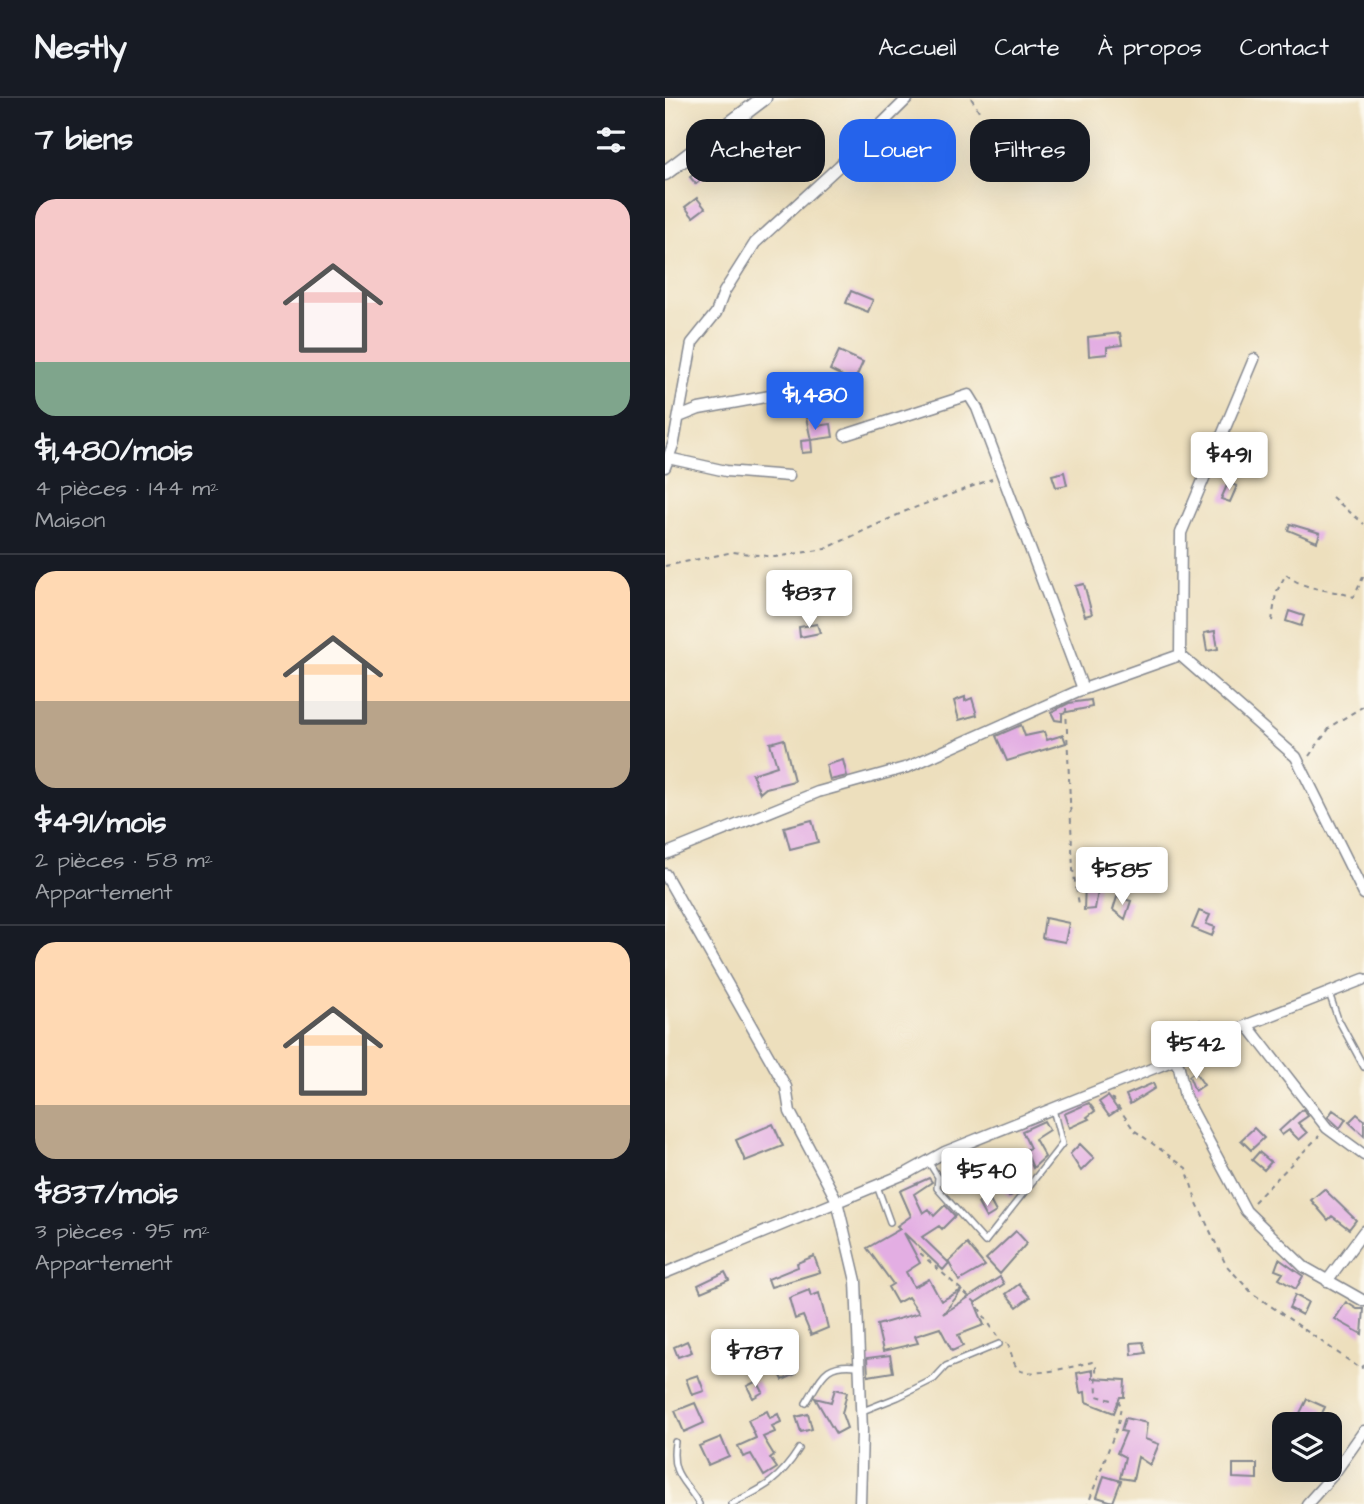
<!DOCTYPE html>
<html lang="fr">
<head>
<meta charset="utf-8">
<style>
	:root { --surface:#171b24; --page:#242831; --text:#f1f3f6; --muted:#9ea1a6; --line:#363941; --accent:#2563eb }
	body { margin:0; font-family:"Architects Daughter",sans-serif; background:var(--page); color:var(--text); height:100vh; display:flex; flex-direction:column; font-size:26px; white-space:nowrap }
	* { box-sizing:border-box; margin:0 }
	p { font-size:23px; color:var(--muted) }
	.icon { flex:none; width:38px; height:38px; fill:none; stroke:currentColor; stroke-width:2; stroke-linecap:round; stroke-linejoin:round }
	.map { position:relative; flex:1; overflow:hidden }
	.details { display:flex; flex-direction:column; background:var(--surface); width:665px }
	.details>* { flex:none }
	.banner { position:absolute; left:21px; top:21px; width:572px; height:63px; display:flex; gap:14px }
	.buttons { position:absolute; left:607px; top:1314px; display:grid; gap:14px }
	.buttons a { display:grid; place-items:center; width:70px; height:70px; border-radius:14px; background:var(--surface); box-shadow:0 7px 28px #0002; font-size:35px }
	.price { position:absolute; translate:-50% -60px; padding:0 16px; border-radius:7px; background:#fff; color:#222; font-size:23px; line-height:46px; filter:drop-shadow(0 2px 4px #0008) }
	.price::after { content:''; position:absolute; left:50%; top:42px; width:21px; height:16px; margin-left:-10px; background:inherit; clip-path:polygon(0 0,100% 0,50% 100%) }
	.price.current { background:var(--accent); color:#fff }
	ul { padding:0; list-style:none }
	li { display:grid; align-content:center; gap:14px; height:371px; padding:0 35px }
	li+li { border-top:2px solid var(--line) }
	li span { display:grid; place-items:center; height:217px; border-radius:21px; color:#555 }
	li>.icon { margin-inline-start:auto }
	span .icon { width:126px; height:126px; fill:#fffc; stroke-width:1 }
	li b { font-size:30px }
	h2 { display:flex; justify-content:space-between; align-items:center; height:84px; padding:0 35px; font-size:30px }
	.tag { padding:0 24px; border-radius:21px; background:var(--surface); box-shadow:0 7px 28px #0002; font-size:24px; line-height:63px }
	.tag.current { background:var(--accent); color:#fff }
	header { display:flex; align-items:center; gap:42px; box-sizing:border-box; height:98px; padding:0 35px; background:var(--surface); border-bottom:2px solid var(--line) }
	header strong { font-size:33px }
	nav { display:flex; gap:38px; margin-inline-start:auto; font-size:24px }
	main { display:flex; flex:1; min-height:0 }
	.map>svg:first-child { display:block }
	.building { fill:#e3aee3 }
	.lines { fill:none; stroke-linecap:round; stroke-linejoin:round }
	.lane-casing { stroke:#84878e; stroke-width:8 }
	.street-casing { stroke:#84878e; stroke-width:13 }
	.secondary-casing { stroke:#84878e; stroke-width:17 }
	.path { stroke:#84878e; stroke-width:2; stroke-dasharray:5 5; stroke-linecap:butt }
	.lane { stroke:#fff; stroke-width:5 }
	.street { stroke:#fff; stroke-width:10 }
	.secondary { stroke:#fff; stroke-width:14 }
</style>
</head>
<body>
<header>
<strong>Nestly</strong>
<nav><a>Accueil</a><a>Carte</a><a>À propos</a><a>Contact</a></nav>
</header>
<main>
<section class="details">
<h2>7 biens<svg class="icon" aria-label="filters" viewBox="0 0 24 24"><path d="M4 7h16M4 17h16"/><circle cx="9" cy="7" r="2"/><circle cx="15" cy="17" r="2"/></svg></h2>
<ul>
<li><span style="background:linear-gradient(#f6c9c9 75%,#7fa58c 0)"><svg class="icon" aria-label="home" viewBox="0 0 24 24"><path d="M3 11l9-7 9 7M6 9v11h12V9"/></svg></span><div><b>$1,480/mois</b><p>4 pièces · 144 m²</p><p>Maison</p></div></li>
<li><span style="background:linear-gradient(#ffd9b3 60%,#b9a48a 0)"><svg class="icon" aria-label="home" viewBox="0 0 24 24"><path d="M3 11l9-7 9 7M6 9v11h12V9"/></svg></span><div><b>$491/mois</b><p>2 pièces · 58 m²</p><p>Appartement</p></div></li>
<li><span style="background:linear-gradient(#ffd9b3 75%,#b9a48a 0)"><svg class="icon" aria-label="home" viewBox="0 0 24 24"><path d="M3 11l9-7 9 7M6 9v11h12V9"/></svg></span><div><b>$837/mois</b><p>3 pièces · 95 m²</p><p>Appartement</p></div></li>
</ul>
</section>
<div class="map">
<svg width="699" height="1406" viewBox="0 0 699 1406">
	<rect width="100%" height="100%" fill="#fbf7ec"/>
	<filter id="ink" filterUnits="userSpaceOnUse"><feTurbulence type="fractalNoise" baseFrequency=".0143" numOctaves="2"/><feDisplacementMap in="SourceGraphic" scale="14" xChannelSelector="R" yChannelSelector="G"/><feConvolveMatrix kernelMatrix="1 2 1 2 8 2 1 2 1" color-interpolation-filters="sRGB"/></filter>
	<filter id="wash" filterUnits="userSpaceOnUse"><feTurbulence type="fractalNoise" baseFrequency=".00686" numOctaves="4" result="noise"/><feDisplacementMap in="SourceGraphic" scale="28" xChannelSelector="R" yChannelSelector="G"/><feGaussianBlur stdDeviation="1.57" result="paint"/><feColorMatrix in="noise" values="0 0 0 0 0 0 0 0 0 0 0 0 0 0 0 0 0 1.4 0 .05"/><feComposite in="paint" operator="in"/></filter>
	<g filter="url(#wash)">
		<rect width="100%" height="100%" fill="#eddfbd"/>
		<g id="blocks">
			<path class="building" d="M256,26L264,34L253,45L245,37Z
				M48,60L54,66L31,86L25,79Z
				M32,100L40,110L28,119L20,109Z
				M186,193L208,202L203,214L181,205Z
				M455,235L457,247L442,249V256L424,258L423,239Z
				M174,253L198,264L189,284L165,272Z
				M149,313L152,328L166,326L168,339L146,342L147,354L137,355L136,343L146,342L140,315Z
				M399,374L402,387L391,389L387,377Z
				M563,385L572,388L565,404L556,401Z
				M625,426L655,435L652,444L623,432Z
				M419,486L427,516L420,518L410,488Z
				M624,513L639,518L636,528L621,523Z
				M152,526L155,535L135,539L134,529Z
				M550,533L553,551L542,553L539,535Z
				M300,599V603L307,600L312,617L294,622L289,603Z
				M426,602L427,609L397,615V623L390,622L386,614L404,605Z
				M356,627L360,638L379,634L382,642L398,637L401,645L342,663L331,638Z
				M119,641L129,683L101,690L95,695L87,676L112,668L105,645Z
				M178,662L182,678L165,682L161,667Z
				M147,722L153,744L125,751L119,729Z
				M420,785L434,787L430,811L419,812Z
				M452,799L466,803L460,821L448,812Z
				M534,813L545,817L541,826L550,829L547,838L527,830Z
				M380,820L404,825L400,844L377,840Z
				M535,922L541,938L525,946L518,929Z
				M530,974L539,987L530,993L524,978Z
				M488,985L490,990L465,1006L461,997Z
				M443,998L453,1012L444,1018L434,1004Z
				M424,1005L430,1013L422,1019L424,1021L404,1030L399,1016Z
				M638,1011L643,1018L633,1025L642,1035L634,1042L624,1032L617,1037L614,1033Z
				M668,1012L681,1021L675,1030L663,1019Z
				M692,1016L699,1022V1038L684,1024Z
				M379,1023L384,1032L370,1041L380,1059L368,1070L360,1052L365,1050L357,1033Z
				M108,1026L118,1048L80,1063L71,1042Z
				M589,1030L599,1040L586,1052L576,1042Z
				M415,1046L429,1060L416,1073L405,1056Z
				M317,1051L322,1062L316,1064L327,1097L315,1084L301,1089L294,1068V1060Z
				M594,1054L606,1064L599,1072L587,1062Z
				M346,1079L354,1092L344,1099L335,1086Z
				M264,1080L267,1084L249,1096L258,1115L264,1111L269,1118L280,1107L290,1118L277,1131L274,1128L257,1139L283,1164L302,1146L320,1168L294,1183L284,1165L278,1172L239,1135L255,1165L241,1174L249,1189L264,1181L276,1203L297,1192L278,1216L335,1179L339,1186L310,1205L319,1227L293,1237L298,1248L287,1253L275,1230L250,1238L253,1245L218,1253L212,1227L254,1215L243,1199L232,1205L223,1189L228,1186L202,1150L235,1131L232,1128L246,1118L235,1093Z
				M659,1091L691,1122L684,1131L667,1118L663,1122L646,1102Z
				M323,1099L331,1114L321,1120L313,1105Z
				M351,1133L362,1145L335,1176L321,1161Z
				M149,1158L155,1174L106,1189L103,1181L133,1169L132,1165Z
				M614,1161L638,1178L631,1191L614,1181L618,1175L610,1172Z
				M60,1174L64,1182L36,1194L33,1187Z
				M354,1186L365,1199L352,1209L341,1196Z
				M144,1192L146,1198L154,1195L163,1230L146,1237L138,1218L130,1221L124,1200Z
				M630,1197L643,1204L637,1217L624,1210Z
				M681,1204L692,1211H699L697,1236L670,1221Z
				M22,1243L27,1254L13,1259L9,1249Z
				M478,1244L481,1255L467,1257L466,1245Z
				M225,1257L228,1274L203,1278L202,1260Z
				M127,1265L131,1276L118,1282L113,1272Z
				M428,1272V1280L460,1282L459,1299H455L449,1315L421,1304L420,1294L415,1295L412,1275Z
				M33,1277L39,1293L27,1297L21,1281Z
				M92,1283L98,1294L88,1300L82,1288Z
				M170,1291L182,1294L177,1316L182,1330L171,1336L150,1300L166,1304Z
				M642,1301L660,1309L652,1326L634,1317Z
				M30,1305L39,1325L19,1334L10,1313Z
				M102,1313L105,1320L113,1316L116,1324L107,1328L110,1334L98,1339L109,1357L105,1360L112,1370L99,1378L86,1356L78,1359L73,1348L91,1340L83,1322Z
				M143,1316L147,1331L136,1334L131,1319Z
				M460,1320L482,1325L480,1341L494,1346L485,1367L473,1359L468,1382L455,1380L460,1359L452,1355L461,1334L456,1333Z
				M56,1339L64,1358L43,1367L34,1348Z
				M568,1366H592V1381L568,1380Z
				M439,1378L456,1383L448,1404L432,1399Z"/>
		</g>
	</g>
	<g filter="url(#ink)">
		<use href="#blocks" fill-opacity="0" stroke="#84878e" stroke-width="2"/>
		<g class="lines">
			<g class="lane-casing">
				<path id="lane" d="M664,895L673,921L699,969
					M263,1063L273,1079L272,1090L320,1144L397,1046L388,1011
					M212,1088L225,1124
					M141,1305C157,1280 158,1264 192,1268
					M195,1314L233,1299L269,1281L281,1268L334,1246
					M10,1344C5,1377 19,1381 34,1406
					M66,1406C99,1390 114,1383 134,1351"/>
			</g>
			<g class="street-casing">
				<path id="street" d="M14,319L34,311L105,298
					M180,337L304,297L312,310L418,591
					M3,360L61,373L124,378
					M0,369L9,344L27,245L51,215L59,194L90,145L174,68L243,0
					M515,557L631,659L699,796
					M0,756L153,694L243,669L413,593L515,557L516,435L589,261
					M0,776L121,989L125,1014L172,1103L191,1183L197,1333L195,1406
					M582,927L662,1030L699,1057
					M509,962L514,969L520,999L581,1113L639,1169L699,1203
					M0,1175L242,1075L280,1054L509,962L582,927L699,881
					M662,1183L699,1133
					M642,1406L668,1377L699,1333"/>
			</g>
			<g class="secondary-casing">
				<path id="secondary" d="M0,75L99,0"/>
			</g>
			<path class="path" d="M306,0L316,16
				M667,399L699,426
				M0,468L68,454L110,459L160,451L241,413L327,381
				M607,523L611,495L621,476C640,494 665,490 689,499L699,477
				M401,610L408,772L414,806
				M644,658L666,628L699,608
				M447,1000L469,1032L521,1070L532,1105L561,1167L587,1195L696,1271L699,1267
				M589,1104L654,1038
				M255,1155L310,1204L332,1238
				M342,1245C346,1251 347,1263 352,1270C361,1282 413,1267 427,1264L431,1269L432,1298L454,1304L456,1308L453,1326L423,1406"/>
			<use href="#lane" class="lane"/>
			<use href="#street" class="street"/>
			<use href="#secondary" class="secondary"/>
		</g>
	</g>
</svg>
<div class="buttons">
<a><svg class="icon" aria-label="layers" viewBox="0 0 24 24"><path d="M12 4l9 5-9 5-9-5zM3 14l9 5 9-5"/></svg></a>
</div>
<b class="price current" style="left:150px;top:334px">$1,480</b>
<b class="price" style="left:564px;top:394px">$491</b>
<b class="price" style="left:144px;top:532px">$837</b>
<b class="price" style="left:457px;top:809px">$585</b>
<b class="price" style="left:531px;top:983px">$542</b>
<b class="price" style="left:322px;top:1110px">$540</b>
<b class="price" style="left:90px;top:1291px">$787</b>
<div class="banner">
<a class="tag">Acheter</a>
<a class="tag current">Louer</a>
<a class="tag">Filtres</a>
</div>
</div>
</main>
</body>
</html>
